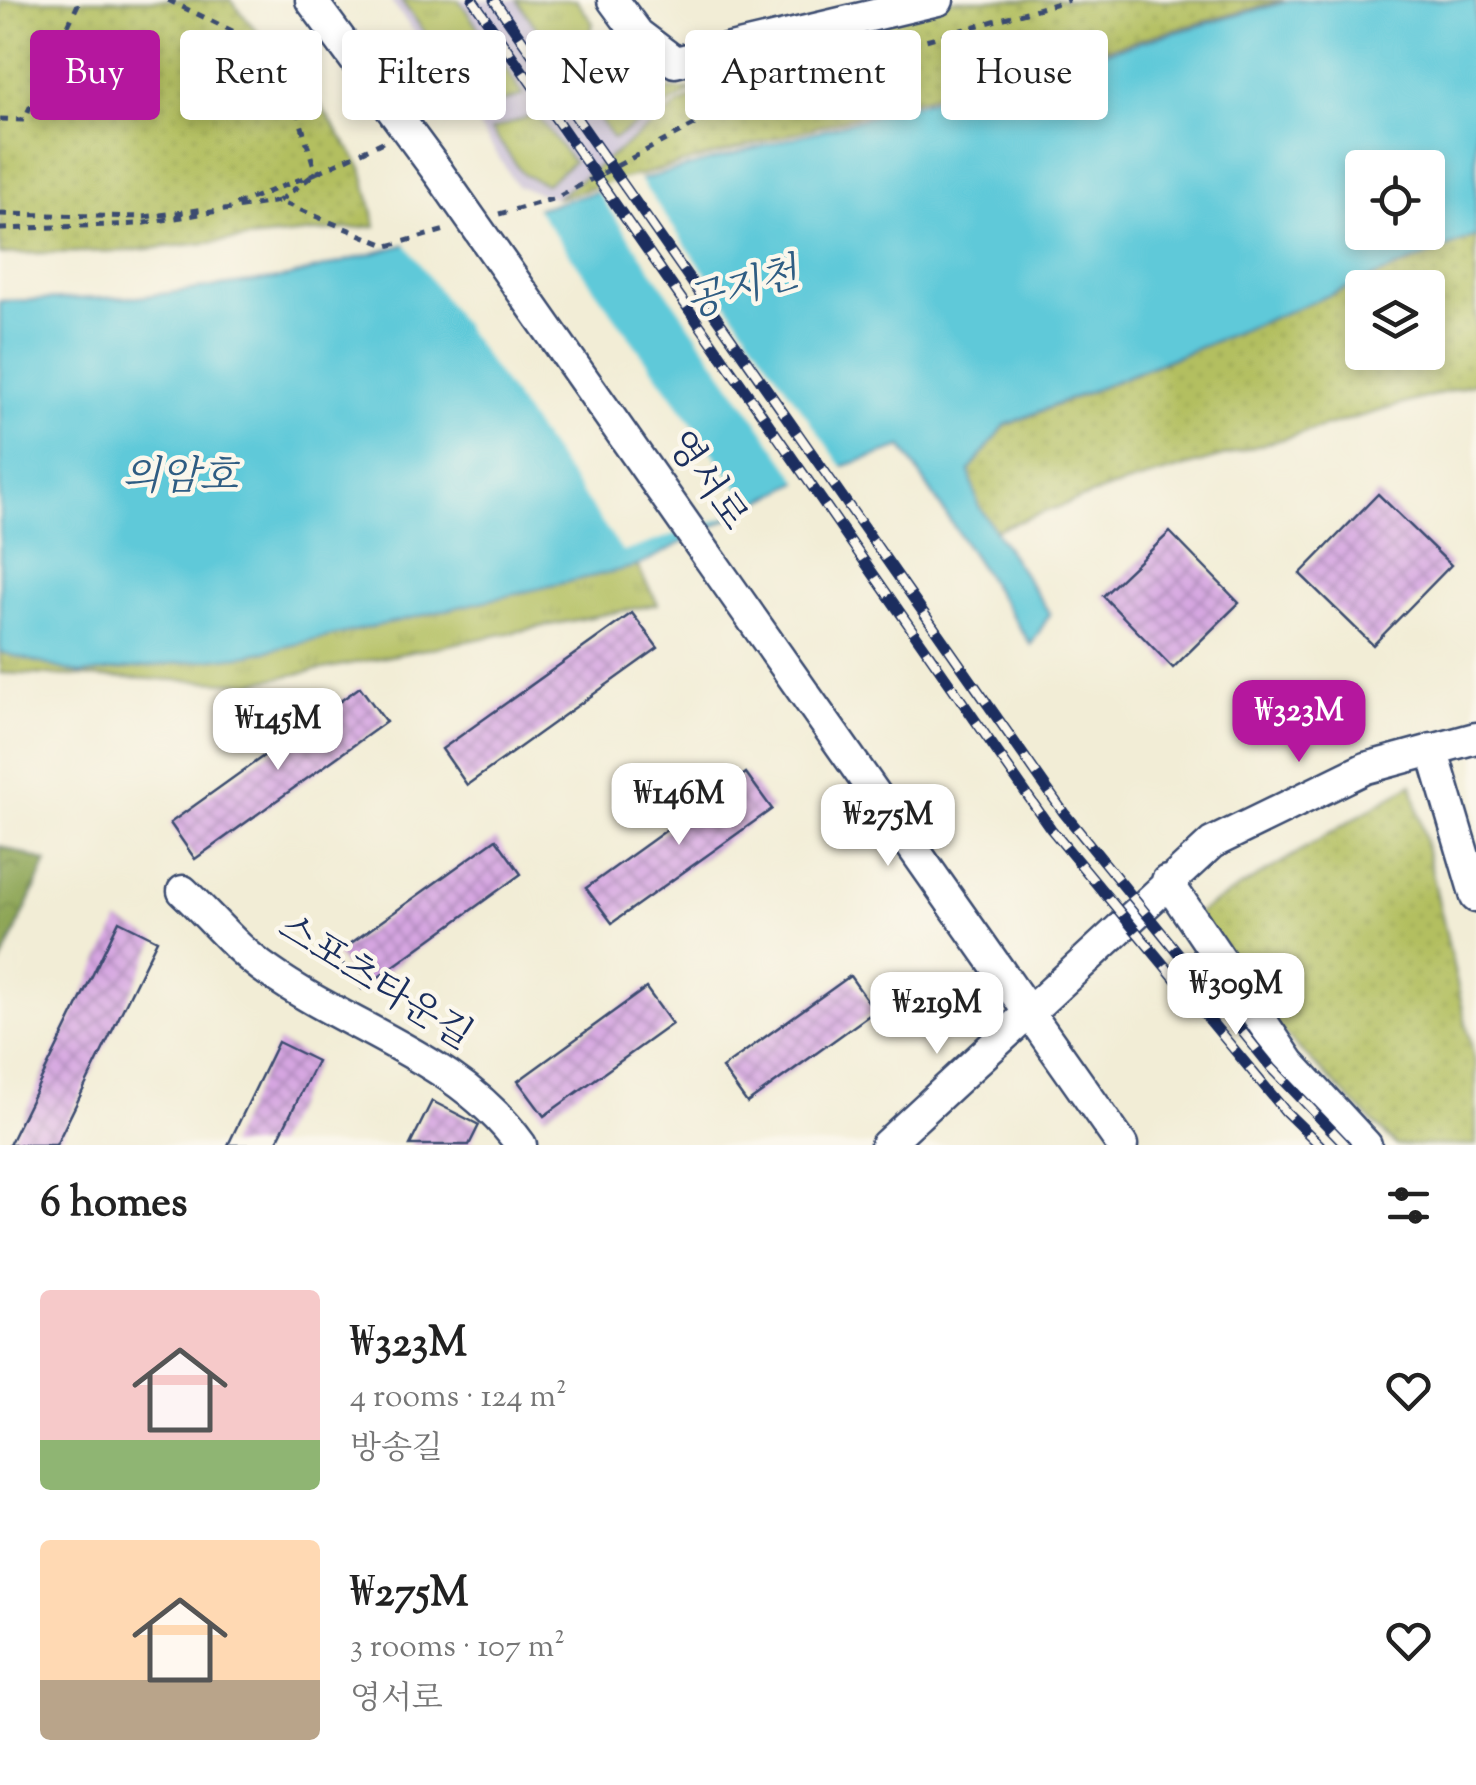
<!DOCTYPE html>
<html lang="en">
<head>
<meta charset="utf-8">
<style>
	:root { --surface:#fff; --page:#f2f2f2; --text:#222; --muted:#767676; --accent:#b5179e }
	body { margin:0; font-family:"Sorts Mill Goudy","Noto Serif KR",serif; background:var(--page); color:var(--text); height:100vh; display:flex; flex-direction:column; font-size:38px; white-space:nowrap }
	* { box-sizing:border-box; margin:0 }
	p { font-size:32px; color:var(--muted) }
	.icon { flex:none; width:55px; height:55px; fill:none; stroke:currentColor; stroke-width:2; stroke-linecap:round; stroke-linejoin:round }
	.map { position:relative; height:1145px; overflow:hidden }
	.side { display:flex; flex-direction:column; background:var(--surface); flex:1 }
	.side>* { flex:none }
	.guide { position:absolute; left:30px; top:30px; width:1418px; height:90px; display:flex; gap:20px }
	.buttons { position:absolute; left:1345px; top:150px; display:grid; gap:20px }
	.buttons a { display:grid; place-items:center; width:100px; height:100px; border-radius:10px; background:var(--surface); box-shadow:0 5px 15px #0003; font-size:50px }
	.price { position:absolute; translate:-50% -85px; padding:0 22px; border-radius:20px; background:#fff; color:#222; font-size:32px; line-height:65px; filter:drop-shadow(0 2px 5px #0008) }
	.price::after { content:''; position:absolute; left:50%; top:60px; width:30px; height:22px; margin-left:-15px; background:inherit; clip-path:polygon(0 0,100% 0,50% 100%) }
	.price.selected { background:var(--accent); color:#fff }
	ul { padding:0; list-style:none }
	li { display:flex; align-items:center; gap:30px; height:250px; padding:0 40px }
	li span { display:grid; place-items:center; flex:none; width:280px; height:200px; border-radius:10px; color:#555 }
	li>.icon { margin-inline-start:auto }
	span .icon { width:120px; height:120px; fill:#fffc; stroke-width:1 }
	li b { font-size:42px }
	h2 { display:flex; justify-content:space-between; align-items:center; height:120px; padding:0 40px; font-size:42px }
	.chip { padding:0 35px; border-radius:10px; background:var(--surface); box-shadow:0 5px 15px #0003; font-size:35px; line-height:90px }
	.chip.selected { background:var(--accent); color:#fff }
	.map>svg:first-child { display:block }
	.railway { fill:#c9bfd7 }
	.grass { fill:url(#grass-tufts); stroke:#67775f; stroke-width:2.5 }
	.forest { fill:url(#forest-crowns); stroke:#546a5a; stroke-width:2.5 }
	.park { fill:url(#park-dots); stroke:#67775f; stroke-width:2.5; fill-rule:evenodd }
	.water { fill:#5fc9d9; stroke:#3d7c9c; stroke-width:2.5; fill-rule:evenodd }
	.pier { fill:#f2edd6 }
	.building { fill:url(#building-cross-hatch) }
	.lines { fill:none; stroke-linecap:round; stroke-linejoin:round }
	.minor-casing { stroke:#3b4c70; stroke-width:35 }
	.path { stroke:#3b4c70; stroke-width:5; stroke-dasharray:8 8; stroke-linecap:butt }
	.minor { stroke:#fff; stroke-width:30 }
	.rail-casing { stroke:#1b2f5e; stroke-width:11 }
	.rail { stroke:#fbf7ec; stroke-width:8; stroke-dasharray:22; stroke-linecap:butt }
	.minor-bridge-casing { stroke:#3b4c70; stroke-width:35; stroke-linecap:butt }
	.minor-bridge { stroke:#fff; stroke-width:30 }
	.labels { text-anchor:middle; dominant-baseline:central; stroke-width:9; stroke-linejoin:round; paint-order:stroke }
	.street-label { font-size:38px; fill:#1b2f5e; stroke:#fbf7ec }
	.water-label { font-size:40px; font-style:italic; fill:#2f5d83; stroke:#fbf7ec }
</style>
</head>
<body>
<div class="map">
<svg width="1476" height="1145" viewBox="0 0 1476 1145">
	<defs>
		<pattern id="grass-tufts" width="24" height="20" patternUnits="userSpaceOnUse" patternTransform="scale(2.5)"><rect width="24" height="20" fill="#b3bf60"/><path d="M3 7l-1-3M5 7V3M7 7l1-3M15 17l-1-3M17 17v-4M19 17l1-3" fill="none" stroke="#99a456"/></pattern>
		<pattern id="forest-crowns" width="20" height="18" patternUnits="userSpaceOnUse" patternTransform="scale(2.5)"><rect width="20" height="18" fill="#8ea656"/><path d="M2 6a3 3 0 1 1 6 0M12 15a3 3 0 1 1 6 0" fill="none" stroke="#73884a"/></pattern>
		<pattern id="park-dots" width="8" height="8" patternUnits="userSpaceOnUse" patternTransform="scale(2.5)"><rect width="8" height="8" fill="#b3bf60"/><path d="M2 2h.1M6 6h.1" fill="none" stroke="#99a456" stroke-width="1.8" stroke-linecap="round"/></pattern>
		<pattern id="building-cross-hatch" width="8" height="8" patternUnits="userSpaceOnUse" patternTransform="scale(2.5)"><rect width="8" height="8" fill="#d6a6e1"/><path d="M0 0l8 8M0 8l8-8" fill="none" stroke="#ad88ba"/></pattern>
	</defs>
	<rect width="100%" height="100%" fill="#fbf7ec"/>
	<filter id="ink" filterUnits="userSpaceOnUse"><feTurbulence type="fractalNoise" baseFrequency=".01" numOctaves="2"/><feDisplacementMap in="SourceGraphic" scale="20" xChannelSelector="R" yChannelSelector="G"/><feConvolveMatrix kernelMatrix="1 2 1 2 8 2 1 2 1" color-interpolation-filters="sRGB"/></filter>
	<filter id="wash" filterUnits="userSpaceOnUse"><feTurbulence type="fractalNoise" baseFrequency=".0048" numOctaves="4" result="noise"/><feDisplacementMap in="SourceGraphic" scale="40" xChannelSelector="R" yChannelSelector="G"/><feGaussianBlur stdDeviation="2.25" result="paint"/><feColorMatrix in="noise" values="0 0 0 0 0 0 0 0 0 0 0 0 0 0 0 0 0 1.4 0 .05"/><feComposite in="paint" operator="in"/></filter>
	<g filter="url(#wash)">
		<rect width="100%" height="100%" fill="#f2edd6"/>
		<path class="railway" d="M390,0H565L653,123L556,198L517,186L445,73Z"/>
		<path class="grass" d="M401,0H459L524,95L481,108Z
			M517,0H576L593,23L584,53L564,68Z
			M604,76L632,79L650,89L693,90L613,139L580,91Z
			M536,114L573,162L546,184L524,175L491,130Z
			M637,566L658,604L251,683L0,673V646L249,655Z"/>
		<path class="forest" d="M0,846L47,862L0,966Z"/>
		<path class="park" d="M0,0H230L319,103L362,168L376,226L127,251L0,254Z
			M938,0H1284L556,198L681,103L845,24Z
			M1476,236V383L1105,490L995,530L978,505L969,471L1005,426ZM1362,288H1428V352H1362Z
			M1412,784L1476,1067V1145H1396L1245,995L1196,914Z"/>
		<path class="water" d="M1293,0H1476V236L1005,425L969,471L978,505L1050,614L1031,645L902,447L804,479L637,566L249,655L81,674L0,652V301L139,297L288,277ZM1362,168H1428V232H1362Z"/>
		<path class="pier" d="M637,176L845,471L802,486L594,187Z
			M533,204L753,508L623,552L403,240Z"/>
		<g id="blocks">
			<path class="building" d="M1378,494L1451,565L1373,645L1300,574Z
				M1170,532L1239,603L1173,668L1103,596Z
				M632,613L658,648L467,785L442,749Z
				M360,687L386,722L195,859L170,823Z
				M746,773L772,809L612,923L586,888Z
				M496,839L521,874L362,989L336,954Z
				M119,921L157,940L56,1145H9Z
				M850,976L875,1011L747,1103L722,1068Z
				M646,988L672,1024L544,1116L518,1081Z
				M278,1042L317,1061L275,1145H228Z
				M432,1101L479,1125L469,1145H410Z"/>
		</g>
	</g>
	<g filter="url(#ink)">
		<use href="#blocks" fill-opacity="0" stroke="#3b4c70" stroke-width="2.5"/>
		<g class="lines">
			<g class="minor-casing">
				<path id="minor" d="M311,0L438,172
					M613,0L638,34L675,62L938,0
					M707,555L1122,1145
					M1432,749L1476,897
					M1167,881L1290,1063L1366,1145
					M183,891C211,917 237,950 268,971C351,1030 460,1059 521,1145
					M886,1145L1212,843L1366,768L1476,738"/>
			</g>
			<path class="path" d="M168,0L247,38L294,100L316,173L232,206
				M0,119L24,120L80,0
				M279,201L316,173L385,141
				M0,214L144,217L206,209
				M499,214L556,198L747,97L800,75L1069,0
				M0,229L139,224L279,201L388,246L445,230"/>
			<use href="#minor" class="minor"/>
			<g class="rail-casing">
				<path id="rail" d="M473,0L1051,829L1286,1112L1320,1145
					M494,0L1064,813L1272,1068L1346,1145"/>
			</g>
			<use href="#rail" class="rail"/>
			<g class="minor-bridge-casing">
				<path id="minor-bridge" d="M438,172L707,555"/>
			</g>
			<use href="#minor-bridge" class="minor-bridge"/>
		</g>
	</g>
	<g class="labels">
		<g class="street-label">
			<text transform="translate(705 482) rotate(55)">영서로</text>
			<text transform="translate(374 984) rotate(32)">스포츠타운길</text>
		</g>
		<g class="water-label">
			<text transform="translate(743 291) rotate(-17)">공지천</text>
			<text x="180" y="479">의암호</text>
		</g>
	</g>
</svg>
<div class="buttons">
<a><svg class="icon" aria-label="locate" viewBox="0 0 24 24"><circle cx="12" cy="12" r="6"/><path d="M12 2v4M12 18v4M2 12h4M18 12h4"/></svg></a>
<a><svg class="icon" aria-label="layers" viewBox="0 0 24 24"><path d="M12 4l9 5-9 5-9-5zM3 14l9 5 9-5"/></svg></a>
</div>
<b class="price selected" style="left:1299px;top:765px">₩323M</b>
<b class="price" style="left:278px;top:773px">₩145M</b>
<b class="price" style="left:679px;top:848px">₩146M</b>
<b class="price" style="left:888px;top:869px">₩275M</b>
<b class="price" style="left:1236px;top:1038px">₩309M</b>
<b class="price" style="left:937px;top:1057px">₩219M</b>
<div class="guide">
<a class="chip selected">Buy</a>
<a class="chip">Rent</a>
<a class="chip">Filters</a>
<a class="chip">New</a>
<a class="chip">Apartment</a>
<a class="chip">House</a>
</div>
</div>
<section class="side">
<h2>6 homes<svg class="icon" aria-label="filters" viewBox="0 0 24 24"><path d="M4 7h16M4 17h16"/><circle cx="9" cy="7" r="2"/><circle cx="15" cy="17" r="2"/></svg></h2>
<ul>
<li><span style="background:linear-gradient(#f6c9c9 75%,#8fb573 0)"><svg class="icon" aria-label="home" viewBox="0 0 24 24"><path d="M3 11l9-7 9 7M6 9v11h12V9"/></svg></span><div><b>₩323M</b><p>4 rooms · 124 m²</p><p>방송길</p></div><svg class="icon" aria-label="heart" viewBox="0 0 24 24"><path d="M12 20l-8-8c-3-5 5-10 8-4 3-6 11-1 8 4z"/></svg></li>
<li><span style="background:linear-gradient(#ffd9b3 70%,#b9a48a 0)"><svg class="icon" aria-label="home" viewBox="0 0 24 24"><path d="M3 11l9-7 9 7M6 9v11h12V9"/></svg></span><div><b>₩275M</b><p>3 rooms · 107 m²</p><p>영서로</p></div><svg class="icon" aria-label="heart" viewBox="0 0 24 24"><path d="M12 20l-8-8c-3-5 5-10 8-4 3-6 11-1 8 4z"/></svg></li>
</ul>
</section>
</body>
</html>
